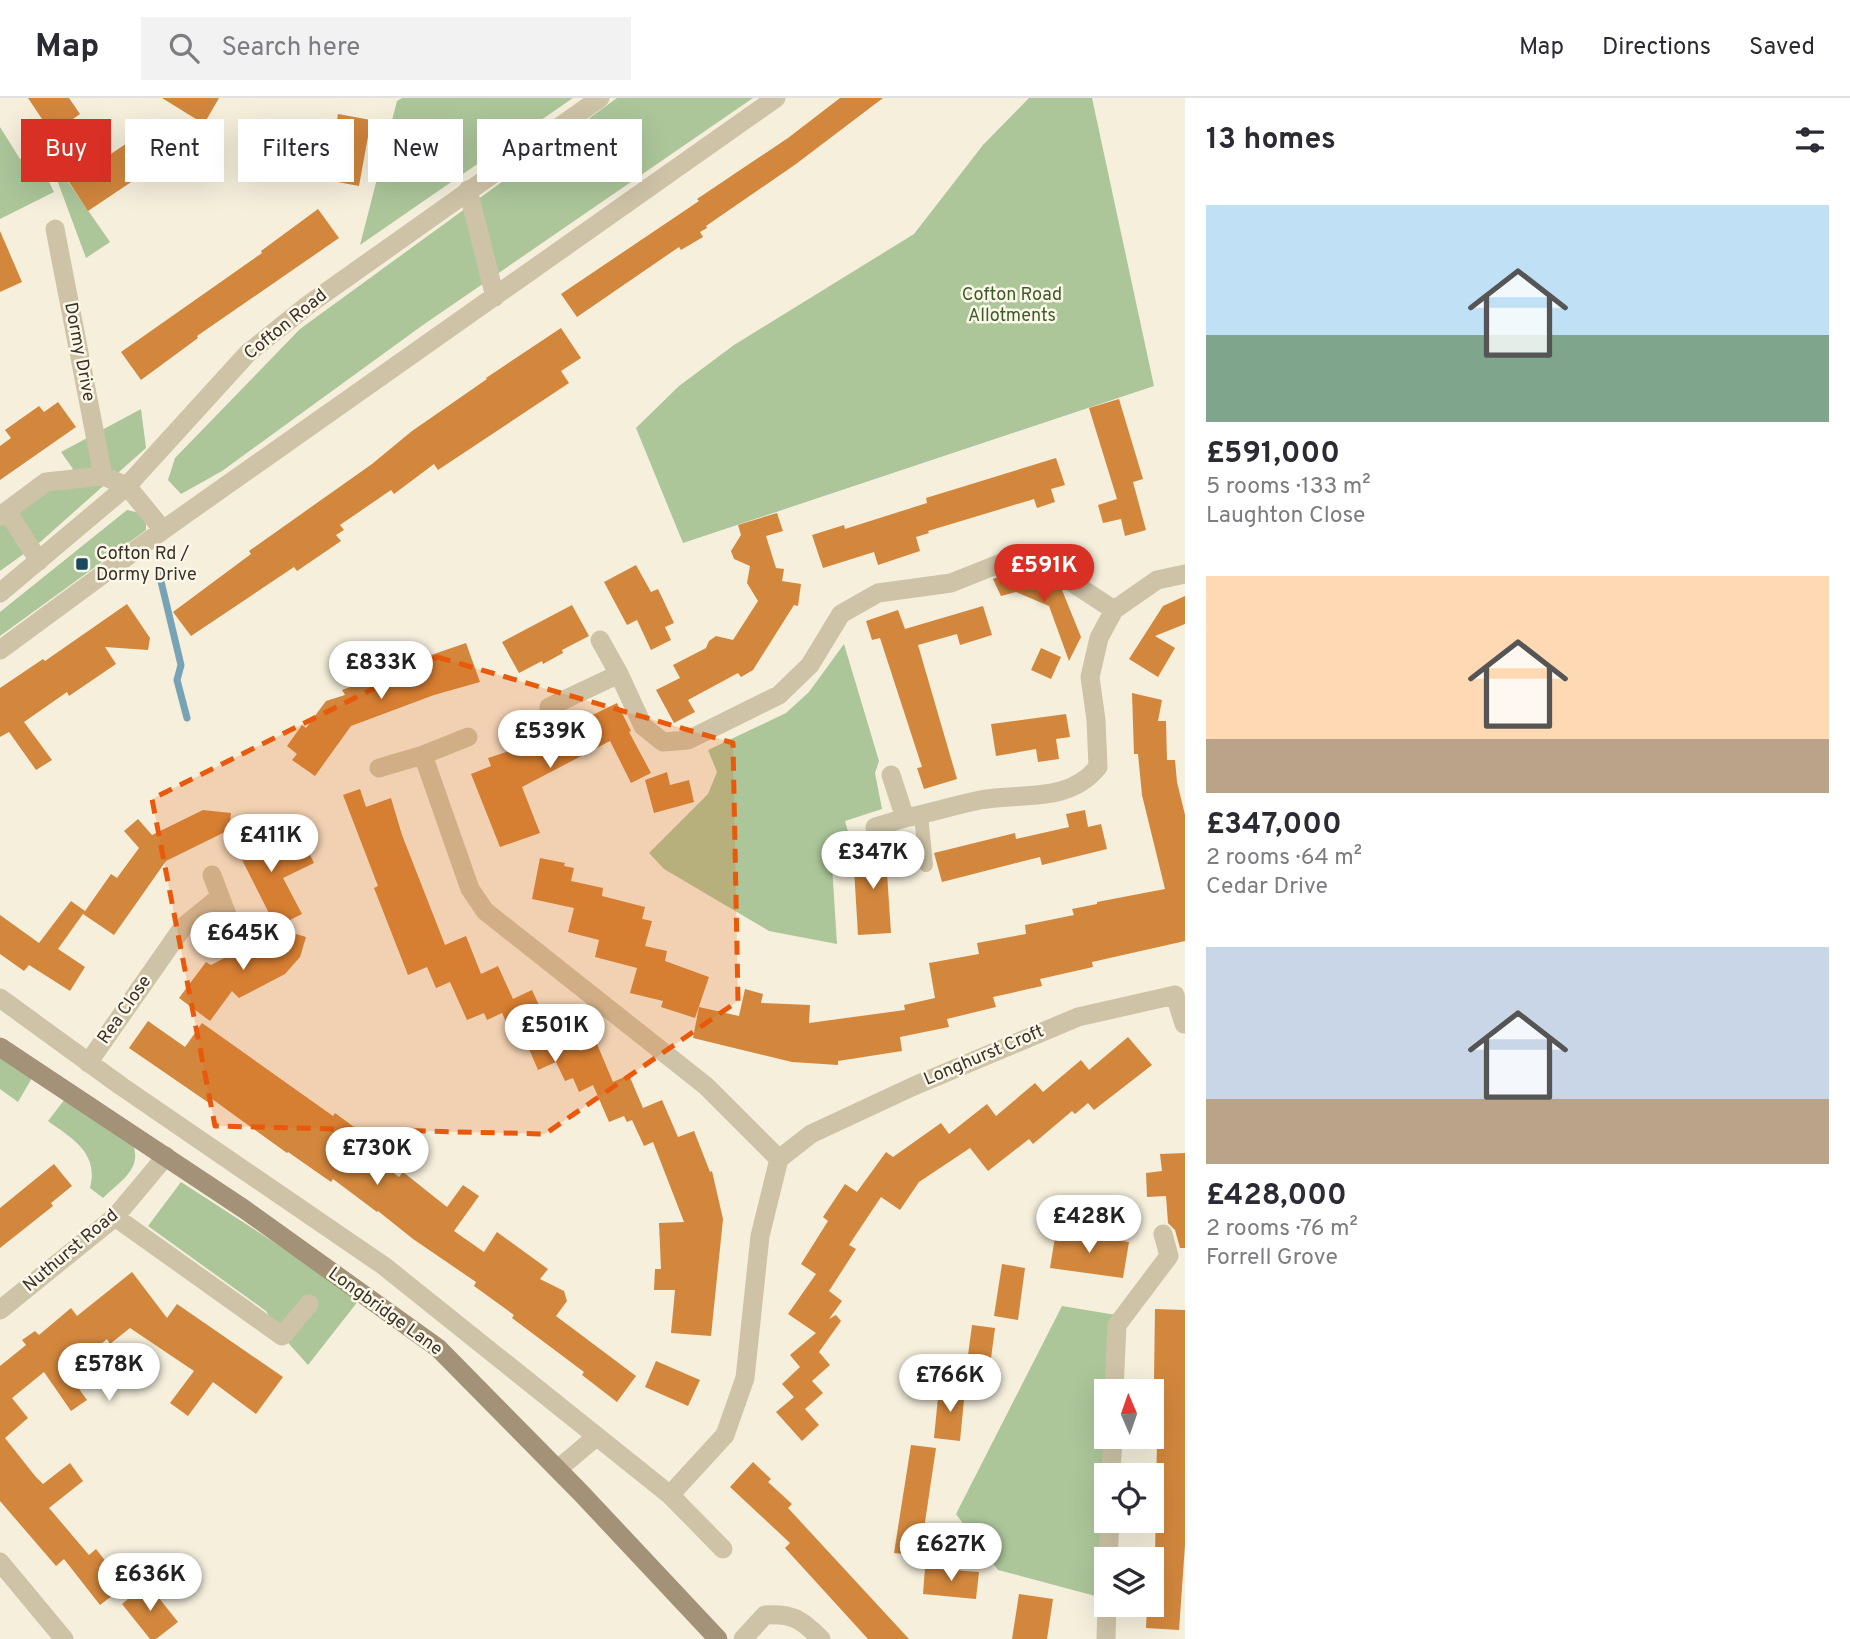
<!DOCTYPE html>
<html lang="en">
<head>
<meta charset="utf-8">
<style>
	:root { --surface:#fff; --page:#f2f2f3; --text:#2b2b33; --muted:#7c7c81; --line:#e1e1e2; --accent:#d93025 }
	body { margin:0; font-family:Overpass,sans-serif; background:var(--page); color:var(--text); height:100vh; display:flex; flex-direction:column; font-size:26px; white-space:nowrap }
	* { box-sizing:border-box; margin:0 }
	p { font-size:23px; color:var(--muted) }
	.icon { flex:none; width:38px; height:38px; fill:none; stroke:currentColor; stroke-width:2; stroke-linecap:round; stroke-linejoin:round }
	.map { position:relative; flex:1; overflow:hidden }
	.panel { display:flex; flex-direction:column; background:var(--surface); width:665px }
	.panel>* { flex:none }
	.banner { position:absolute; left:21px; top:21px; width:665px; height:63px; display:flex; gap:14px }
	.needle { width:46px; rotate:358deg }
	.tools { position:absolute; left:1094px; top:1281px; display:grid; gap:14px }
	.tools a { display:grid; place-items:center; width:70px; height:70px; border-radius:0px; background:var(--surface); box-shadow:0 7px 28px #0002; font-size:35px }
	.price { position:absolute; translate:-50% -60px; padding:0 16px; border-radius:24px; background:#fff; color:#222; font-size:23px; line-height:46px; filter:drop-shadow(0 2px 4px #0008) }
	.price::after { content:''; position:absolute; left:50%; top:42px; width:21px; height:16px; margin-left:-10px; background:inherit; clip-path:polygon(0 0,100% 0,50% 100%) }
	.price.selected { background:var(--accent); color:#fff }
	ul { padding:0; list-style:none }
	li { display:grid; align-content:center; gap:14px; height:371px; padding:0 21px }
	li span { display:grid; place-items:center; height:217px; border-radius:0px; color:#555 }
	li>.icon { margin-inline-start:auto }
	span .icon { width:126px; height:126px; fill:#fffc; stroke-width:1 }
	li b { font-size:30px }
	h2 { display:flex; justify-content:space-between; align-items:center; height:84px; padding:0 21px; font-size:30px }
	.tag { padding:0 24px; border-radius:0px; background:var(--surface); box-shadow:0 7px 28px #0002; font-size:24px; line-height:63px }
	.tag.selected { background:var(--accent); color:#fff }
	header { display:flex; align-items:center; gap:42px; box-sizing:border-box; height:98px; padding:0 35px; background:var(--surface); border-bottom:2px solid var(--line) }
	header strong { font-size:33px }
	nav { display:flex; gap:38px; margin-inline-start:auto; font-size:24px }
	.search { width:490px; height:63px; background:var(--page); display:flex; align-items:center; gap:18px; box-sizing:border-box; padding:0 24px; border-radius:0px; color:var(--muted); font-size:26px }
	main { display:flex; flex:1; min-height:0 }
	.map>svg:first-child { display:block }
	.green { fill:#acc69a }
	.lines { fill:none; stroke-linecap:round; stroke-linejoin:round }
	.stream { stroke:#78a3b5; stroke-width:7 }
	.building { fill:#d2873d }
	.service { stroke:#cec3a7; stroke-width:14 }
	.minor { stroke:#cec3a7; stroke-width:19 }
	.tertiary { stroke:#cec3a7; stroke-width:19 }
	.secondary { stroke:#a39277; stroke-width:19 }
	.marked { fill:#e8590c; fill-opacity:0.2; stroke:#e8590c; stroke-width:5; stroke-dasharray:14 9; stroke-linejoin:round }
	.poi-dot { fill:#194960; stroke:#fcf8e9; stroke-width:2.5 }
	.labels { text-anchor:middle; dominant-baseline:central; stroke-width:5; stroke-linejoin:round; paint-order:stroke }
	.park-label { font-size:18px; fill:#3c5b29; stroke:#fcf8e9 }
	.street-label { font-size:18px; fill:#3a3228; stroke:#fcf8e9 }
	.poi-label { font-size:18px; fill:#3a3228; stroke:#fcf8e9; text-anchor:start }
</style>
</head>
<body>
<header>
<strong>Map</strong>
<div class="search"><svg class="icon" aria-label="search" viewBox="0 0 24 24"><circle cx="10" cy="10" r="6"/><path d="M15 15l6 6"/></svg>Search here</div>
<nav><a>Map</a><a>Directions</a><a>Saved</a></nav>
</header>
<main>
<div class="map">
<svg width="1185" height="1541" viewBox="0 0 1185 1541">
	<rect width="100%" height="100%" fill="#f5efdc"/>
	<path class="green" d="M402,0H573L360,147L397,3Z
		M617,0H753L423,227L222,373L181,396L168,382L175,360L300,231Z
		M1029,0H1092L1154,288L683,445L636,330L679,288L734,247L914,136L983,47Z
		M0,29L20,61L34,54L54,94L0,121Z
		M46,52L110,144L86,160Z
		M141,311L146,350L39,445L0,473V426L73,371L61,354Z
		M127,412L140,415L146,424V432L0,538V514Z
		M844,546L879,663L875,675L882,711L845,723L852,748L831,752L837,846L769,833L664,771L649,755L708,696L717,674L708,652L786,615L809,594Z
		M0,958L32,980L18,1004L0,991Z
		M65,1001L131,1042C145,1070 121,1082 103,1100L90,1090C99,1055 73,1041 48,1023Z
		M181,1084L303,1163L359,1202L308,1267L282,1238L266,1213L148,1128Z
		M1062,1208L1116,1217L1108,1234L1099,1499L998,1472L956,1416Z"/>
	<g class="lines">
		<path class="stream" d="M159,475L181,567L177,582L187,620"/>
	</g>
	<path class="building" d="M28,0H69L80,16L52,36Z
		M162,0H219L204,26Z
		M840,0H883L796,66L706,128L707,130L700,134L703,139L681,152L679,149L577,219L561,196L699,103L697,101L788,40Z
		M338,16L371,22L359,88L327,82Z
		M157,25L176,54L88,113L69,84Z
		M318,111L339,140L197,238L198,240L141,282L121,254L262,155L261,153Z
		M0,133L22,184L0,194Z
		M561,230L581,260L561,273L569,285L438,372L434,366L394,396L391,392L340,427L344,432L336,437L341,443L297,473L294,469L191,538L173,514L251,456L249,453L372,366L412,333L487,281L486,280Z
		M1119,301L1143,381L1133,384L1146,432L1125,438L1121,421L1103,425L1098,407L1117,401L1089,310Z
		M58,304L76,329L0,382V348L11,340L5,332L39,308L44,314Z
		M1056,360L1065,387L1051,391L1055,404L1037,410L1034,401L928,433L929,435L916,439L920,453L878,467L874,454L823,470L812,437L844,427L845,431L927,405L926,400Z
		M777,415L783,433L766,438L776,470L784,471L782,483L801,486L798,508L794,507L753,572L741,579L738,575L688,602L695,614L674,625L656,592L680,580L673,567L706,550L709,543L716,538L733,542L758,503L747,485L750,468L734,461L731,453L741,437L738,427Z
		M636,467L651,494L658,491L674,525L665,529L671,542L651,552L637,522L627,527L604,484Z
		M1009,475H1021L1040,483L1037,476L1062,492L1081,539L1069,563L1049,508L1016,494L1001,498L993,481Z
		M1185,498V526L1155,538L1175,550L1158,579L1129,561L1163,508Z
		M127,506L150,540L148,552L105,549L116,566L69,598L67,594L24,624L52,662L36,672L9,634L0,639V590L43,561L45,563Z
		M572,507L589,538L562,552L563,555L543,566L542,563L519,575L502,544Z
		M983,508L992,537L960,547L957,536L918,547L957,681L924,691L917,670L922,669L880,540L872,542L866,523L898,512L905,531Z
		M466,545L480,584L434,597L351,628L315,678L292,662L297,656L287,648L302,627L306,630L326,603L345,597L342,592L383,577L381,570L400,563L402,567Z
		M1041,550L1061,559L1051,581L1031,572Z
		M1132,595L1162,602L1158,623H1166L1167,662H1175L1177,684L1185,717V843L1092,864L1093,869L1040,881L1042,888L993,899L996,909L947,921L949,929L900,939L902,953L838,963V967L792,964L693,940L699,909L739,918L745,891L763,896L761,905L810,907L809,925L905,912L904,907L935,900L929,865L979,856L977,845L1026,836L1025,827L1074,817L1072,811L1097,806V804L1165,791L1142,697L1138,656H1134Z
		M617,605L631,633L629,634L651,675L631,685L610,643L522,689L540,735L500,749L471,676L491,668L488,660L512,652L513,656Z
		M1066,616L1070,639L1056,641L1059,661L1038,664L1036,651L996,658L991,626Z
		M667,674L670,687L689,682L694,704L654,715L645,682Z
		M360,691L366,709L391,700L402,737L445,847L466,838L481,876L498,868L513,901L532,892L549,929L566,922L580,953L597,946L613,984L629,977L643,1010L662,1002L678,1039L694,1033L710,1074L712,1073L723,1121L711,1238L671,1235L675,1192H654L655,1171H661L659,1125L684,1124L653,1044L644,1048L632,1022L627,1024L624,1018L609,1024L593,987L579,994L573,980L565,983L556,964L538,972L523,937L514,941L502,915L487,922L484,915L467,922L450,884L436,890L427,869L408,877L374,790L378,788L343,697Z
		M203,712L231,715L229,732L166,763L114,837L83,816L111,776L117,780L139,750L124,733L138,721L152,737Z
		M1085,712L1088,729L1101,726L1107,751L1042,767L1040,759L942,784L934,755L1015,735L1016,741L1069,729L1066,716Z
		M257,727L274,763L306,749L314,765L283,780L302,816L276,829L231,740Z
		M891,752L893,775H887L891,835L858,837L853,754Z
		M540,760L565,765L564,768L574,770L571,783L603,790L602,798L645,809L642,821L652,823L645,848L667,853L665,863L709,879L695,920L661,909L663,903L630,895L637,870L595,859L599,842L568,834L574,810L532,801Z
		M71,803L85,813L58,851L85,869L70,893L29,867L24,873L0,856V817L39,845Z
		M280,831L306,839L300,859L285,876L239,900L232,893L210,923L179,900L206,864L211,867Z
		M148,923L185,949L202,925L333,1018L335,1015L377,1046L369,1056L399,1079L403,1074L447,1109L463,1087L479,1098L454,1133L484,1154L497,1134L548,1171L540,1181L564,1193L567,1203L556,1218L636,1278L617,1304L582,1277L584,1274L512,1220L514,1217L474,1188L476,1184L413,1141L378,1113L377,1114L333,1081L331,1084L288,1054L287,1055L212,1001L209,1005L129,950Z
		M1128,939L1152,967L1094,1012L1088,1005L1075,1016L1072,1013L1033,1046L1029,1041L988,1073L970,1050L919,1084L900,1112L881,1099L849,1147L856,1151L829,1193L842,1203L829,1221L836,1217L841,1223L819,1254L830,1267L812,1283L823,1295L805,1311L819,1327L802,1343L776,1314L794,1299L803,1309L782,1286L800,1269L790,1257L816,1235L788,1216L816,1176L801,1166L828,1123L823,1119L845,1086L857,1094L886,1054L893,1059L941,1025L949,1036L987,1006L996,1018L1035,985L1043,994L1081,962L1089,972Z
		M1185,1055V1150H1180L1175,1132L1168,1125L1166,1098L1147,1099L1146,1075L1162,1073L1160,1056Z
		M54,1066L72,1088L51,1105L53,1108L0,1150V1110Z
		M1056,1133L1129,1144L1123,1180L1050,1170Z
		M1002,1166L1025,1170L1018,1222L994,1218Z
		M132,1174L167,1220L177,1206L283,1279L256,1316L213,1284L188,1318L170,1305L194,1273L130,1230L110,1246L107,1241L67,1274L87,1302L71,1313L44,1274L12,1300L28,1320L5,1340L35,1378L43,1386L70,1365L83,1383L49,1410L89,1457L96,1451L125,1488L100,1507L64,1461L56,1468L0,1403V1268L26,1247L22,1242L35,1233L39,1237L71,1210L77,1218Z
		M1155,1211L1185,1212V1447L1179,1532L1146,1530L1147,1507H1152V1458H1155L1158,1282H1154Z
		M972,1227L995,1230L988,1283L965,1280Z
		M656,1263L700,1282L688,1308L645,1289Z
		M939,1289L965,1292L960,1343L934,1340Z
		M911,1347L936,1350L920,1458L894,1455Z
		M753,1364L771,1381L768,1384L792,1406L788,1410L909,1541H868L785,1450L790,1445L730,1389Z
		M925,1470L979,1474L976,1501L923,1496Z
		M147,1485L178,1524L156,1541H150L122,1506Z
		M1019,1496L1053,1501L1047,1541H1012Z"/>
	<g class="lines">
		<path class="service" d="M921,717L926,767"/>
		<path class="minor" d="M468,92L495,199
			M55,131L103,378
			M7,413L39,463
			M0,418L46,384L103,378L127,388L163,432
			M600,542L619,576
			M0,552L163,432L776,0
			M549,609L619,576L643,628L663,644L688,642L779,597L810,567L841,516L878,495L951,485L1006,463L1038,462L1114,512
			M423,657L470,791L485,813L706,988L779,1061L760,1138L745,1280L725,1337L670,1397
			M379,670L423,657L468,639
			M891,677L905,720C931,715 955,707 980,702C1021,694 1068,706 1098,669L1096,622L1090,579L1099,540L1114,512L1157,482L1185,476
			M875,729L905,720
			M212,777L232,830
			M0,900L121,988L384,1168L670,1397L723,1451
			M88,965L183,829L220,799
			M779,1061L811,1036L914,988L1078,919L1175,897L1184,926
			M115,1119L282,1238L309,1206
			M0,1212L115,1119L166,1058
			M1114,1293L1117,1227L1169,1158L1163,1136
			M558,1371L596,1339
			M1111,1377L1113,1339
			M1108,1461L1110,1423
			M0,1464L64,1541
			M743,1541L765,1517C793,1515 802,1522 821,1541
			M1106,1541L1107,1507"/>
		<path class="tertiary" d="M0,495L127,388L248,255L308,207L600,0"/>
		<path class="secondary" d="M0,949L244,1111L438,1250L581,1395L718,1541"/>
	</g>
	<path class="marked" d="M437,559L733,645L738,903L545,1036L215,1028L152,701Z"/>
	<rect class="poi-dot" x="75" y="459" width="14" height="14" rx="3.5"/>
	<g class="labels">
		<g class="park-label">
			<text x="1012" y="197">Cofton Road<tspan x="1012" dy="21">Allotments</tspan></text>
		</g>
		<g class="street-label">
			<text transform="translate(286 227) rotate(-39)">Cofton Road</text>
			<text transform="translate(79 254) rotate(79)">Dormy Drive</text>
			<text transform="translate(125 912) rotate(-55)">Rea Close</text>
			<text transform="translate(984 958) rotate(-23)">Longhurst Croft</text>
			<text transform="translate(71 1153) rotate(-40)">Nuthurst Road</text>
			<text transform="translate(385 1214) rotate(36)">Longbridge Lane</text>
		</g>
		<g class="poi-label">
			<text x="96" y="456">Cofton Rd /<tspan x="96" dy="21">Dormy Drive</tspan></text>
		</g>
	</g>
</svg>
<div class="tools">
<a><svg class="needle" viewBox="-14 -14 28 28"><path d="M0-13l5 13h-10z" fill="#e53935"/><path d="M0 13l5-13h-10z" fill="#7c7c81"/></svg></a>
<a><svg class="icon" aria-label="locate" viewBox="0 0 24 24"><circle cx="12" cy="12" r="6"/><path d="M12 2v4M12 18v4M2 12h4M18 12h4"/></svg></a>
<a><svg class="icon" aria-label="layers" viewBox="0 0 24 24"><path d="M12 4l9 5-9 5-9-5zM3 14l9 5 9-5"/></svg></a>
</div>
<b class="price selected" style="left:1044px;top:506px">£591K</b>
<b class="price" style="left:381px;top:603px">£833K</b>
<b class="price" style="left:550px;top:672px">£539K</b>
<b class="price" style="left:271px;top:776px">£411K</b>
<b class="price" style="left:873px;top:793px">£347K</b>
<b class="price" style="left:243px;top:874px">£645K</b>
<b class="price" style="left:555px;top:966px">£501K</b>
<b class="price" style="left:377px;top:1089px">£730K</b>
<b class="price" style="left:1089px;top:1157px">£428K</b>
<b class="price" style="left:109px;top:1305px">£578K</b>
<b class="price" style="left:950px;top:1316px">£766K</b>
<b class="price" style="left:951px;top:1485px">£627K</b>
<b class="price" style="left:150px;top:1515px">£636K</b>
<div class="banner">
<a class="tag selected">Buy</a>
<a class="tag">Rent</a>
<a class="tag">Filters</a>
<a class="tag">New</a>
<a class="tag">Apartment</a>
</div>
</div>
<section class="panel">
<h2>13 homes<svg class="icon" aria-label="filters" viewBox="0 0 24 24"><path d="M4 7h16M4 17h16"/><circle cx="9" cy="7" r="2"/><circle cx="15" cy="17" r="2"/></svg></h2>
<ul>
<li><span style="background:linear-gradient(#bfe0f5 60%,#7fa58c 0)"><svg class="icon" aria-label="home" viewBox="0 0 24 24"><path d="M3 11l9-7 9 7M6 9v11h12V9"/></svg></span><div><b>£591,000</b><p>5 rooms · 133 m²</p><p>Laughton Close</p></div></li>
<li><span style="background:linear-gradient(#ffd9b3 75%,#b9a48a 0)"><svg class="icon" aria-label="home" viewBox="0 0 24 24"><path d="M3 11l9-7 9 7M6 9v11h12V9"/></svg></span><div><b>£347,000</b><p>2 rooms · 64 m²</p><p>Cedar Drive</p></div></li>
<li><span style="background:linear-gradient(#c9d6e8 70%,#b9a48a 0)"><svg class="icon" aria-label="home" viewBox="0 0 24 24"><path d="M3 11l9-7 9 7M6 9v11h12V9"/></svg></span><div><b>£428,000</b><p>2 rooms · 76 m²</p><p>Forrell Grove</p></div></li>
</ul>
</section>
</main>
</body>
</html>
